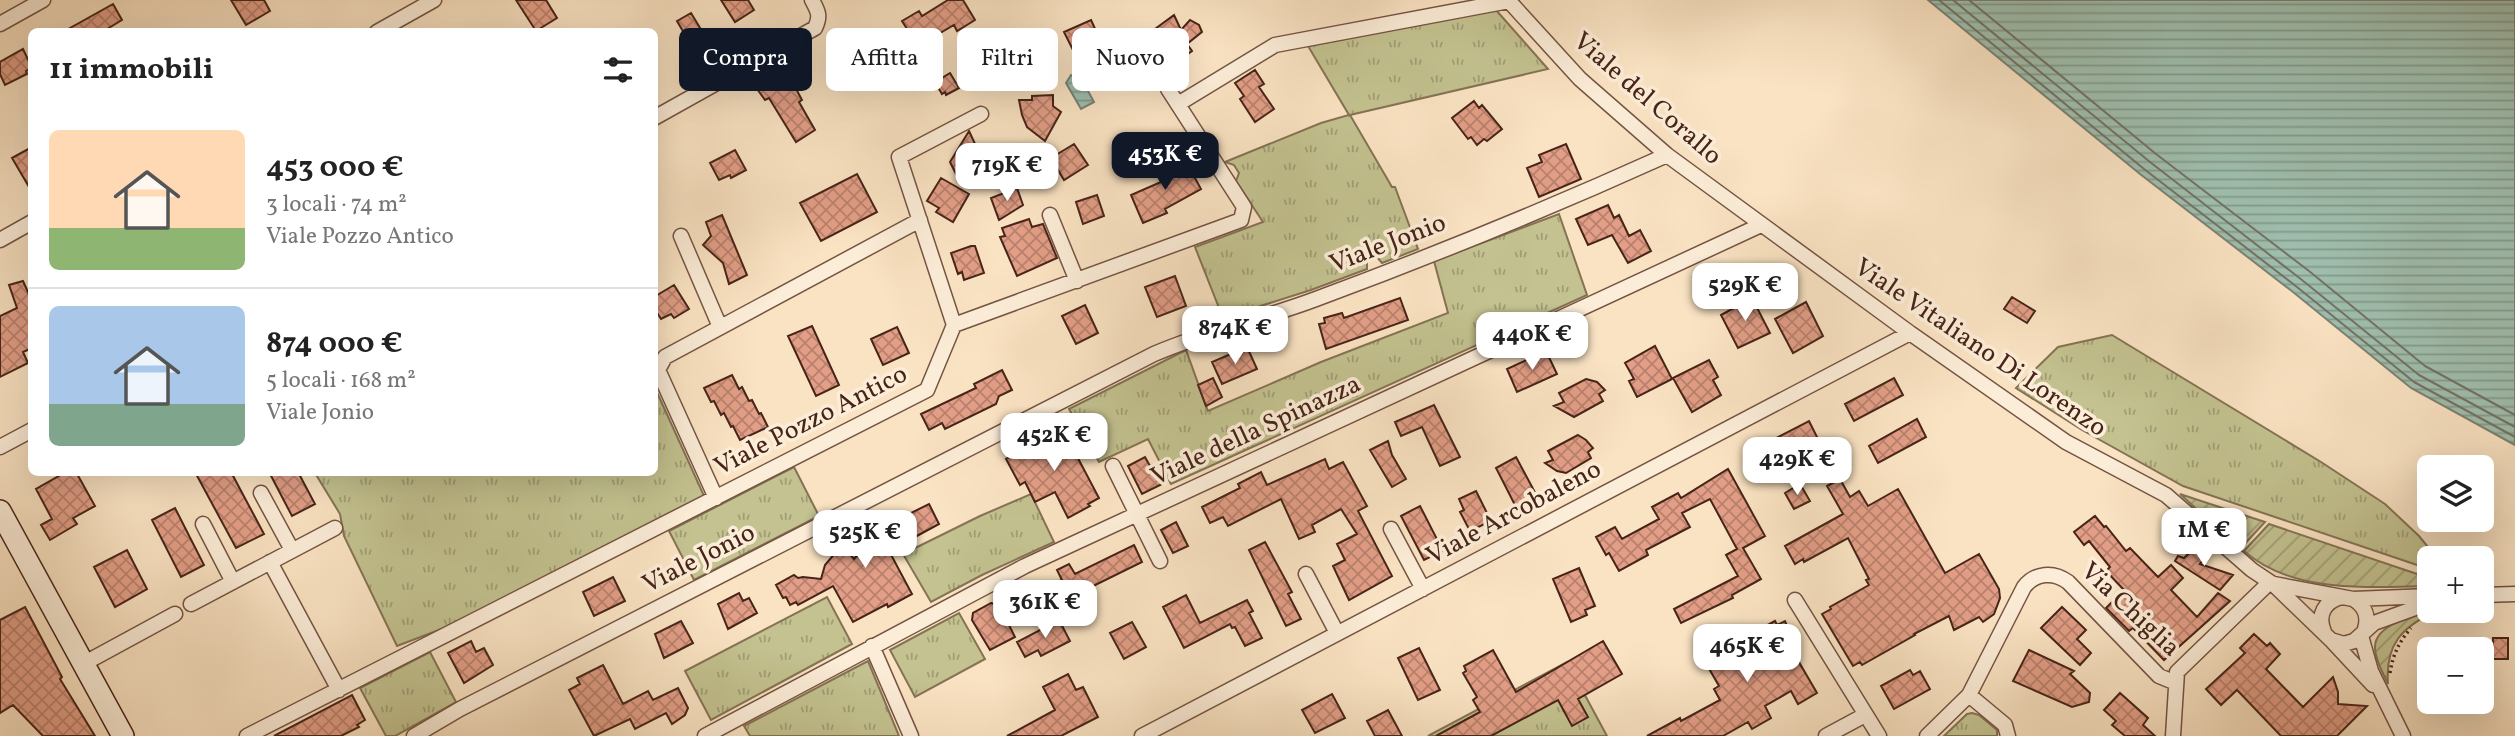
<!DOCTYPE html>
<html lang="it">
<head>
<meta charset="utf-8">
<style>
	:root { --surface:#fff; --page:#f6f6f6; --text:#222; --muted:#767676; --line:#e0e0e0; --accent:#111827 }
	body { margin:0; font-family:Vollkorn,serif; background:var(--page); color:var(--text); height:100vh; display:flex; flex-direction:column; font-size:26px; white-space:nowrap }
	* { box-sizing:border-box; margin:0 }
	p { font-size:23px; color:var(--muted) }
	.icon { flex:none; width:38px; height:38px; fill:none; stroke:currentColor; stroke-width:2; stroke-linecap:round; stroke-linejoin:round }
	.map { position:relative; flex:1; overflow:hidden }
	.side { position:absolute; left:28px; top:28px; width:630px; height:448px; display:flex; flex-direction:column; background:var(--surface); border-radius:10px; box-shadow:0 7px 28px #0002 }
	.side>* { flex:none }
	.hud { position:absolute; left:679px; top:28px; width:665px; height:63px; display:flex; gap:14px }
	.fabs { position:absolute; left:2417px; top:455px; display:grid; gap:14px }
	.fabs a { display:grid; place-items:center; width:77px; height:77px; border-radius:10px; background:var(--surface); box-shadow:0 7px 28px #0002; font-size:35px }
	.price { position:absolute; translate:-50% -60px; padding:0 16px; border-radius:14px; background:#fff; color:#222; font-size:23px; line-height:46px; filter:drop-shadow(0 2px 4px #0008) }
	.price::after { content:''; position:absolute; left:50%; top:42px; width:21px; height:16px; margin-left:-10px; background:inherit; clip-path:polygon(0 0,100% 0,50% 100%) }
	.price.active { background:var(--accent); color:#fff }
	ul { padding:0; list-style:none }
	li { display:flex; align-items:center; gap:21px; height:175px; padding:0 21px }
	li+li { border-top:2px solid var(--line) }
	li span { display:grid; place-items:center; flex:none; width:196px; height:140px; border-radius:10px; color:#555 }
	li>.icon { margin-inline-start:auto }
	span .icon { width:84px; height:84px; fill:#fffc; stroke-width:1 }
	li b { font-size:30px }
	h2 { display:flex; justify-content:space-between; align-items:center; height:84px; padding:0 21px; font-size:30px }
	.chip { padding:0 24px; border-radius:10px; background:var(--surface); box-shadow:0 7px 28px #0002; font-size:24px; line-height:63px }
	.chip.active { background:var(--accent); color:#fff }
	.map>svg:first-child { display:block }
	.grass { fill:url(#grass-tufts); stroke:#857354; stroke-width:2 }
	.garden { fill:url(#garden-furrows); stroke:#857354; stroke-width:2 }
	.water { fill:url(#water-rules); stroke:#7c8173; stroke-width:2 }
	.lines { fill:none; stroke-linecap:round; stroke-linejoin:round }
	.shore { stroke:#737264; stroke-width:2 }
	.building { fill:url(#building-cross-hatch); stroke:#472418; stroke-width:2 }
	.street-casing { stroke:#745443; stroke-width:17 }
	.secondary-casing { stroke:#472418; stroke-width:24 }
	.path { stroke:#472418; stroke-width:3.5; stroke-dasharray:2 3.5; stroke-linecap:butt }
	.street { stroke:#fcedd8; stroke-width:14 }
	.secondary { stroke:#fcedd8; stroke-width:21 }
	.labels { text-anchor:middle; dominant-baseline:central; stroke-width:7; stroke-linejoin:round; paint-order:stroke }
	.street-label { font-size:26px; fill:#472418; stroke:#fcedd8 }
</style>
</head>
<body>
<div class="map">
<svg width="2515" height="736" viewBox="0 0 2515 736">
	<defs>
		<pattern id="grass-tufts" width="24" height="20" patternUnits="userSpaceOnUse" patternTransform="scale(1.75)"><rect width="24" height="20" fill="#c3c290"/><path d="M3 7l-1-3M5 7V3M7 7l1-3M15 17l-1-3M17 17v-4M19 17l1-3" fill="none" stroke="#a09d75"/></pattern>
		<pattern id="garden-furrows" width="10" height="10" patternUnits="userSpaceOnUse" patternTransform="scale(1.75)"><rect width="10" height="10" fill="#c3c290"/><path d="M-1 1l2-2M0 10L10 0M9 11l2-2" fill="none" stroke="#a09d75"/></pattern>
		<pattern id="water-rules" width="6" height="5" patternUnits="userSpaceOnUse" patternTransform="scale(1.75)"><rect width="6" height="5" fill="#9fbfaf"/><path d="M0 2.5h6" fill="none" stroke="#839b8d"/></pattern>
		<pattern id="building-cross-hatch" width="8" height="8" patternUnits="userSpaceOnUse" patternTransform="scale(1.75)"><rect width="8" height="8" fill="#e29e86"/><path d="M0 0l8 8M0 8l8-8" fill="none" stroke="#b9816d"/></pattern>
	</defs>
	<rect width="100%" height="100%" fill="#fae3c3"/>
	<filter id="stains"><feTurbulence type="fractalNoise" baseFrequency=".00286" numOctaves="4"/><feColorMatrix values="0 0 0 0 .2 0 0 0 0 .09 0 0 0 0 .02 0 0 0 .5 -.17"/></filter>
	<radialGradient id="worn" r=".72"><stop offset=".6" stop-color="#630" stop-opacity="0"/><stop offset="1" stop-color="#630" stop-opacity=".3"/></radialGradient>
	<path class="grass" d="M1496,10L1548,69L1350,115L1392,187H1395L1418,249L1382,263L1376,256L1367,260V269L1311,290L1223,318L1195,247L1263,222L1236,181L1239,173L1234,165L1225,162L1321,123L1349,115L1308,46Z
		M1559,214L1587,295L1171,484L1148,439L1099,462L1069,409L1186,350L1208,411L1321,362L1448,313L1434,261Z
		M2112,335L2321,462L2385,504L2419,536L2437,558H2429V569L2183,486L2082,430L2016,388L2058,347Z
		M655,388L705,498L452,625L397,646L344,536L340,514L315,473L654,472Z
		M794,467L819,516L694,580L669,531Z
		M1031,494L1054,542L982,575L931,602L903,554L980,516Z
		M827,597L852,644L711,720L685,671Z
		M959,613L985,659L915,697L890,650Z
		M430,652L456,702L395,736H386L360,688Z
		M868,661L899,736H750L744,726Z
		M1567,662L1607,736H1428Z
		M1972,713L1979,715L1997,730V736H1944L1967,714Z"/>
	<path class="garden" d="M2180,494L2265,522L2240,549Z
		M2269,524L2429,578V586C2368,587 2293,594 2244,551Z
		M2436,611C2402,627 2385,644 2388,684C2383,673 2375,660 2375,648C2374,624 2417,614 2436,611Z"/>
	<path class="water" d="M1928,0H2515V445L2411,388L2293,292L2140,174Z
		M1071,75L1076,78L1080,76L1094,102L1081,109L1066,83Z"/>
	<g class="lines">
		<path class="shore" d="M1939,0L2144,169L2297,287L2414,382L2515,437
			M1953,0L2150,162L2302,280L2419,375L2515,427
			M1969,0L2156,154L2309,271L2425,366L2515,415"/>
	</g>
	<path class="building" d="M231,0H264L270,11L246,25Z
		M516,0H546L557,18L536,31Z
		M721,0H748L754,10L735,22Z
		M948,0H963L975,20L957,31L954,25L918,46L902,21L919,11L922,16Z
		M113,4L122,20L102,32H63Z
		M691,13L711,46L697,55L677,21Z
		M1174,15L1181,30L1190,20L1199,25L1202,32L1187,44L1192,51L1175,63L1172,56L1159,66L1153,60L1167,46L1155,29Z
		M1091,20L1103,46L1085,55L1082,48L1074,52L1064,32Z
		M23,49L32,68L26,71L27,74L5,85L0,74V62Z
		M1255,70L1264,84L1259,87L1274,109L1255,122L1240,99L1244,96L1235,83Z
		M950,73L959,88L946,95L945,92L942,94L935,82Z
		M788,74L802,100L799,102L815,130L796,142L769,98L765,100L757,89Z
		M1053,95V106L1061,112L1045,141L1027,127L1022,115L1019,100H1032V96Z
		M1474,101L1479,108L1482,105L1502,129L1487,141L1484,139L1477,145L1471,137L1468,139L1452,118Z
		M969,131L976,146L980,145L988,162L957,176L950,162Z
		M1074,144L1088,165L1064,180L1051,158Z
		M1566,144L1581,179L1539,197L1527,168L1542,162L1539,155Z
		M32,147V192L12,158Z
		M735,150L746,170L731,178L730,175L719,180L710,163Z
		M1176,161L1181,171L1189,167L1201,189L1165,209L1167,213L1143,223L1131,195L1161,182L1156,172Z
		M857,174L877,212L821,241L800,203Z
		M941,178L969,194L953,222L936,212L939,208L927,201Z
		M1017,188L1023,205L999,220L991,198Z
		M1097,195L1104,216L1083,224L1076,202Z
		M1608,205L1614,218L1619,215L1629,236L1640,230L1651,251L1628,263L1612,235L1588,245L1576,219Z
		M722,215L747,275L729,284L723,263L703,245L711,236L706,222Z
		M1029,219L1032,227L1043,224L1057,258L1017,276L1000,237L1005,236L1002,228Z
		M971,246H975L984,273L964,280L962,272L958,274L951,253Z
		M1711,268L1721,289L1703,298L1693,277Z
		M1175,276L1186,306L1157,317L1145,287Z
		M23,281L32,301V348L23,352L28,363L0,377V316L17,308L9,285Z
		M674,285L689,309L674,318L671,314L661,319L654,308V297Z
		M2012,297L2035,311L2027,323L2004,309Z
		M1400,298L1408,320L1326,349L1319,324L1325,323L1324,318L1342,313L1344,318Z
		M1752,298L1770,333L1738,348L1721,315Z
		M1806,302L1823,336L1793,353L1775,319Z
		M1085,305L1098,333L1076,344L1062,316Z
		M812,326L839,385L816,396L788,336Z
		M897,327L909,353L883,365L871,339Z
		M1655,346L1672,379L1637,397L1629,381L1634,379L1625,363Z
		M1247,347L1257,369L1222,384L1212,362Z
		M1546,351L1557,374L1517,392L1507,369Z
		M1709,360L1718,377L1713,380L1721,395L1692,412L1673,378Z
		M1002,370L1012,390L999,396L996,404L945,429L942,423L929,430L921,414L976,388L974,384Z
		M732,375L739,389L742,387L749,401L752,400L759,414L761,413L768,427L740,440L733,426L731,427L724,413L721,415L714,401L711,402L704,388Z
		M1213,378L1222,397L1206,406L1198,385Z
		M1894,378L1903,395L1854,421L1845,404Z
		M1586,379L1597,382L1605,390L1599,394L1603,401L1574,417L1554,406L1564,402L1559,393Z
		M1434,405L1460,457L1440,466L1422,427L1401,436L1395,422Z
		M1917,419L1926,437L1878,463L1869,446Z
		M1809,421L1818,439L1769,464L1759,447Z
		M1061,426L1099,498L1088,504L1090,506L1068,518L1055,492L1035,502L1025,482L1020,485L1006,459L1048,437L1046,434Z
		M1578,435L1586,440L1593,448L1588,452L1591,458L1566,473L1557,471L1545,463L1553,460L1548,451Z
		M1388,441L1392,455L1406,479L1392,487L1370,450Z
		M1145,457L1150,466L1152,465L1162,484L1142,494L1128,466Z
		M1516,457L1538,498L1517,509L1496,468Z
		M1325,459L1329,469L1343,462L1367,506L1358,511L1392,576L1349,600L1333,566L1345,560L1337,544L1357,534L1341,509L1312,525L1315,532L1299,539L1281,499L1228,526L1223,517L1210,523L1202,507L1240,488L1238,484L1261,472L1267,485Z
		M1728,469L1765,536L1743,548L1761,579L1732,595L1733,598L1681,623L1674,609L1738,576L1726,555L1737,549L1710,499L1682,513L1690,527L1646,550L1648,555L1619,571L1609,553L1606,555L1596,537L1615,527L1622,539L1659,519L1652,507L1678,493L1681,498Z
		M66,472H76L95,506L73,518L77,524L50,540L41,525L52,519L36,489Z
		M195,472H231L264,534L236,548Z
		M269,472H298L315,504L292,516Z
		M1840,479L1850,497L1859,491L1868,506L1898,489L1945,573L1979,554L1999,589L2000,598L1994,614L1983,622L1979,617L1954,630L1949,616L1914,634L1915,635L1862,665L1860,662L1853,666L1822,614L1831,609L1830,607L1869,585L1866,580L1869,579L1848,538L1804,562L1803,559L1795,564L1785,546L1843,514L1827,486Z
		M1800,484L1810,501L1794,509L1785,493Z
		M1476,491L1491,521L1470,531L1460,512L1464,510L1459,499Z
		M929,504L939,524L889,551L912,594L888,607L887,604L853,622L833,586L798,605L796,602L790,605L786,597L783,598L776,585L794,575L798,578L803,577L821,579L825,565L836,552L846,548L854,559L868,542L873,532Z
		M1420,506L1443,551L1424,560L1401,516Z
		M175,508L204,565L181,577L152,520Z
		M2095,516L2104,527L2106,526L2126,551L2130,548L2158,577L2171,565L2183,578L2171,590L2197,617L2218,593L2230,601L2164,660L2133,628L2129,631L2106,608L2124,590L2106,571L2110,567L2089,541L2084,545L2074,532Z
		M1176,522L1188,546L1173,553L1161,530Z
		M1265,542L1292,592L1288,594L1301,619L1286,626L1249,550Z
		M1134,545L1142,562L1085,590L1088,596L1071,605L1059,581L1062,580L1057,570L1069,564L1075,574Z
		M2197,545L2208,555L2200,564L2233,575L2220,590L2175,561L2178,556L2184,558Z
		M127,550L147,589L115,607L94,567Z
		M1579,568L1595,606L1585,610L1587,615L1571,622L1553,579Z
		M613,577L625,601L594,616L583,592Z
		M739,593L743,601L749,598L757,613L728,629L718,604Z
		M1186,595L1200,623L1247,600L1253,611L1249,613L1262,638L1245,646L1235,627L1232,628L1230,624L1184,648L1163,607Z
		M991,603L999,605L1015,637L990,650L972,620L973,613Z
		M25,607L62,677L60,679L95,736H43L13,705L0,713V620Z
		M2062,607L2086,630L2077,639L2091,653L2080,665L2041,628Z
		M1059,620L1070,641L1041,656L1038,650L1025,657L1017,642Z
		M681,621L693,643L664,658L655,634Z
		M1775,621L1777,625L1785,621L1794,642L1789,645L1817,693L1798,704L1791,691L1765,706L1771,718L1752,729L1748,722L1723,736H1647L1680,718L1681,721L1720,700L1714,689L1719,686L1704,660Z
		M1132,622L1146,647L1124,659L1110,633Z
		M2254,634L2267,646L2270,643L2280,654L2266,669L2303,707L2333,677L2338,692V704L2367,706L2337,736H2281L2237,690L2221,705L2206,689L2245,653L2240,648Z
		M2493,638H2508V659H2493Z
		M471,641L476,652L484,648L493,665L464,683L448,653Z
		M1603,641L1622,674L1578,699L1588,717L1572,726L1558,700L1491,736H1436L1480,712L1473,700L1477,697L1463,673L1466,671L1464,666L1493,650L1516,692Z
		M1419,648L1440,690L1418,700L1398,658Z
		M2029,650L2074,671L2070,674L2090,693L2089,702L2072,707L2013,681Z
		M603,665L623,704L648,691L653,700L678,688L688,708L685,715L672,724L666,713L635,729L630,719L594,736L569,690L580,684L577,678Z
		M1910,670L1913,675L1920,671L1930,689L1894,709L1881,686Z
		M1068,674L1076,690L1083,687L1098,717L1061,736H1007L1055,710L1043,687Z
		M2120,693L2148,718L2143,725L2155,736H2125L2112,725L2116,721L2104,710Z
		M1332,694L1345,718L1315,733L1302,710Z
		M352,695L365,720L357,725L359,727L341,736H274Z
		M1388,710L1402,736H1375L1367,721Z"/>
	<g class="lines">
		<g class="street-casing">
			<path id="street" d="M1508,0L1580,79L1667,155L1910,333L2066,442L2166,495L2252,570L2273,584L2331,640L2344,644L2354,641L2374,623L2429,603
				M0,24L43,0
				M377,32L434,0
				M1178,104L1275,45L1509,1
				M654,118L815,28C821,16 818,11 812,0
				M1050,215L1077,281
				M681,236L720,327
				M0,240L32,222
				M954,325L899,157L981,114
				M0,447L32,430
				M1113,466L1160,561
				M261,493L292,550
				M716,498L658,370L665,357L920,220
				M203,524L233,582
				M1391,529L1423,589
				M270,562L339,690
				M1306,574L1337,633
				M2274,584L2353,599L2429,596
				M2482,595L2515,594
				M2353,599C2365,606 2369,616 2365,629
				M1795,600L1879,736
				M191,604L335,528
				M2324,632C2317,615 2324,602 2341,597
				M2361,636L2371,671L2403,736
				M2332,641L2373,685
				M872,646L911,736
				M83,664L175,614
				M1969,695L2005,725L2008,736
				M247,736L927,390L954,325L1241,220L1244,207L1168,89
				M414,736L460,709L1154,354C1207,331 1263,319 1316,299C1435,255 1552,207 1667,155
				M705,736L1025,566L1761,225
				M1142,736L1910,333
				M1826,736L1865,715
				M1927,736L1969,695L2024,587C2035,573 2053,571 2068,582L2159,676L2176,683
				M2173,736L2177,672L2270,582"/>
		</g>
		<g class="secondary-casing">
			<path id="secondary" d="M0,511L123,736"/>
		</g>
		<path class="path" d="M2390,673C2393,654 2399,642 2411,628"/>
		<use href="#street" class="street"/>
		<use href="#secondary" class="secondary"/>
	</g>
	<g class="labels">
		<g class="street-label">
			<text transform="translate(1647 99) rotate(41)">Viale del Corallo</text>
			<text transform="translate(1388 244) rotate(-21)">Viale Jonio</text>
			<text transform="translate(1980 348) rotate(34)">Viale Vitaliano Di Lorenzo</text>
			<text transform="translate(811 421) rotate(-27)">Viale Pozzo Antico</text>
			<text transform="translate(1256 431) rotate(-25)">Viale della Spinazza</text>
			<text transform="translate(1514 513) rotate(-28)">Viale Arcobaleno</text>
			<text transform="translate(699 559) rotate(-27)">Viale Jonio</text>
			<text transform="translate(2130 610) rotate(43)">Via Chiglia</text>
		</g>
	</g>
	<rect width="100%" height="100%" filter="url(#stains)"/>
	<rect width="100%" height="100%" fill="url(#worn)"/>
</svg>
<div class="fabs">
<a><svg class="icon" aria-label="layers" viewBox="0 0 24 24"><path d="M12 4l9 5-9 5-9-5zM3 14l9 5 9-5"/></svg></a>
<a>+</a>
<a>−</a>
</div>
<b class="price active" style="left:1165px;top:192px">453K €</b>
<b class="price" style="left:1007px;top:203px">719K €</b>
<b class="price" style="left:1745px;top:323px">529K €</b>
<b class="price" style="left:1235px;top:366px">874K €</b>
<b class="price" style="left:1532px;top:372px">440K €</b>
<b class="price" style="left:1054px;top:473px">452K €</b>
<b class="price" style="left:1797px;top:497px">429K €</b>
<b class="price" style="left:2204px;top:568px">1M €</b>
<b class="price" style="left:865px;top:570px">525K €</b>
<b class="price" style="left:1045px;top:640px">361K €</b>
<b class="price" style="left:1747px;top:684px">465K €</b>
<div class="hud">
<a class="chip active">Compra</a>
<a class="chip">Affitta</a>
<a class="chip">Filtri</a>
<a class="chip">Nuovo</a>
</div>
<section class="side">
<h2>11 immobili<svg class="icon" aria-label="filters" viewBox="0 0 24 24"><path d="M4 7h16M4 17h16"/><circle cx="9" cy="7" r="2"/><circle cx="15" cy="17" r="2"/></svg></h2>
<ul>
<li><span style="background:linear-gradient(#ffd9b3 70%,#8fb573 0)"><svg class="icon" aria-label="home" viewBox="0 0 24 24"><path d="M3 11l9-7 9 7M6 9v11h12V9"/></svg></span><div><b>453 000 €</b><p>3 locali · 74 m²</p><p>Viale Pozzo Antico</p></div></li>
<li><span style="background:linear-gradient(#a9c7e8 70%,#7fa58c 0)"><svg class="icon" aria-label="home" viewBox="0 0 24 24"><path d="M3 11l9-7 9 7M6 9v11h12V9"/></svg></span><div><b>874 000 €</b><p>5 locali · 168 m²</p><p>Viale Jonio</p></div></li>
</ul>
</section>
</div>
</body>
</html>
